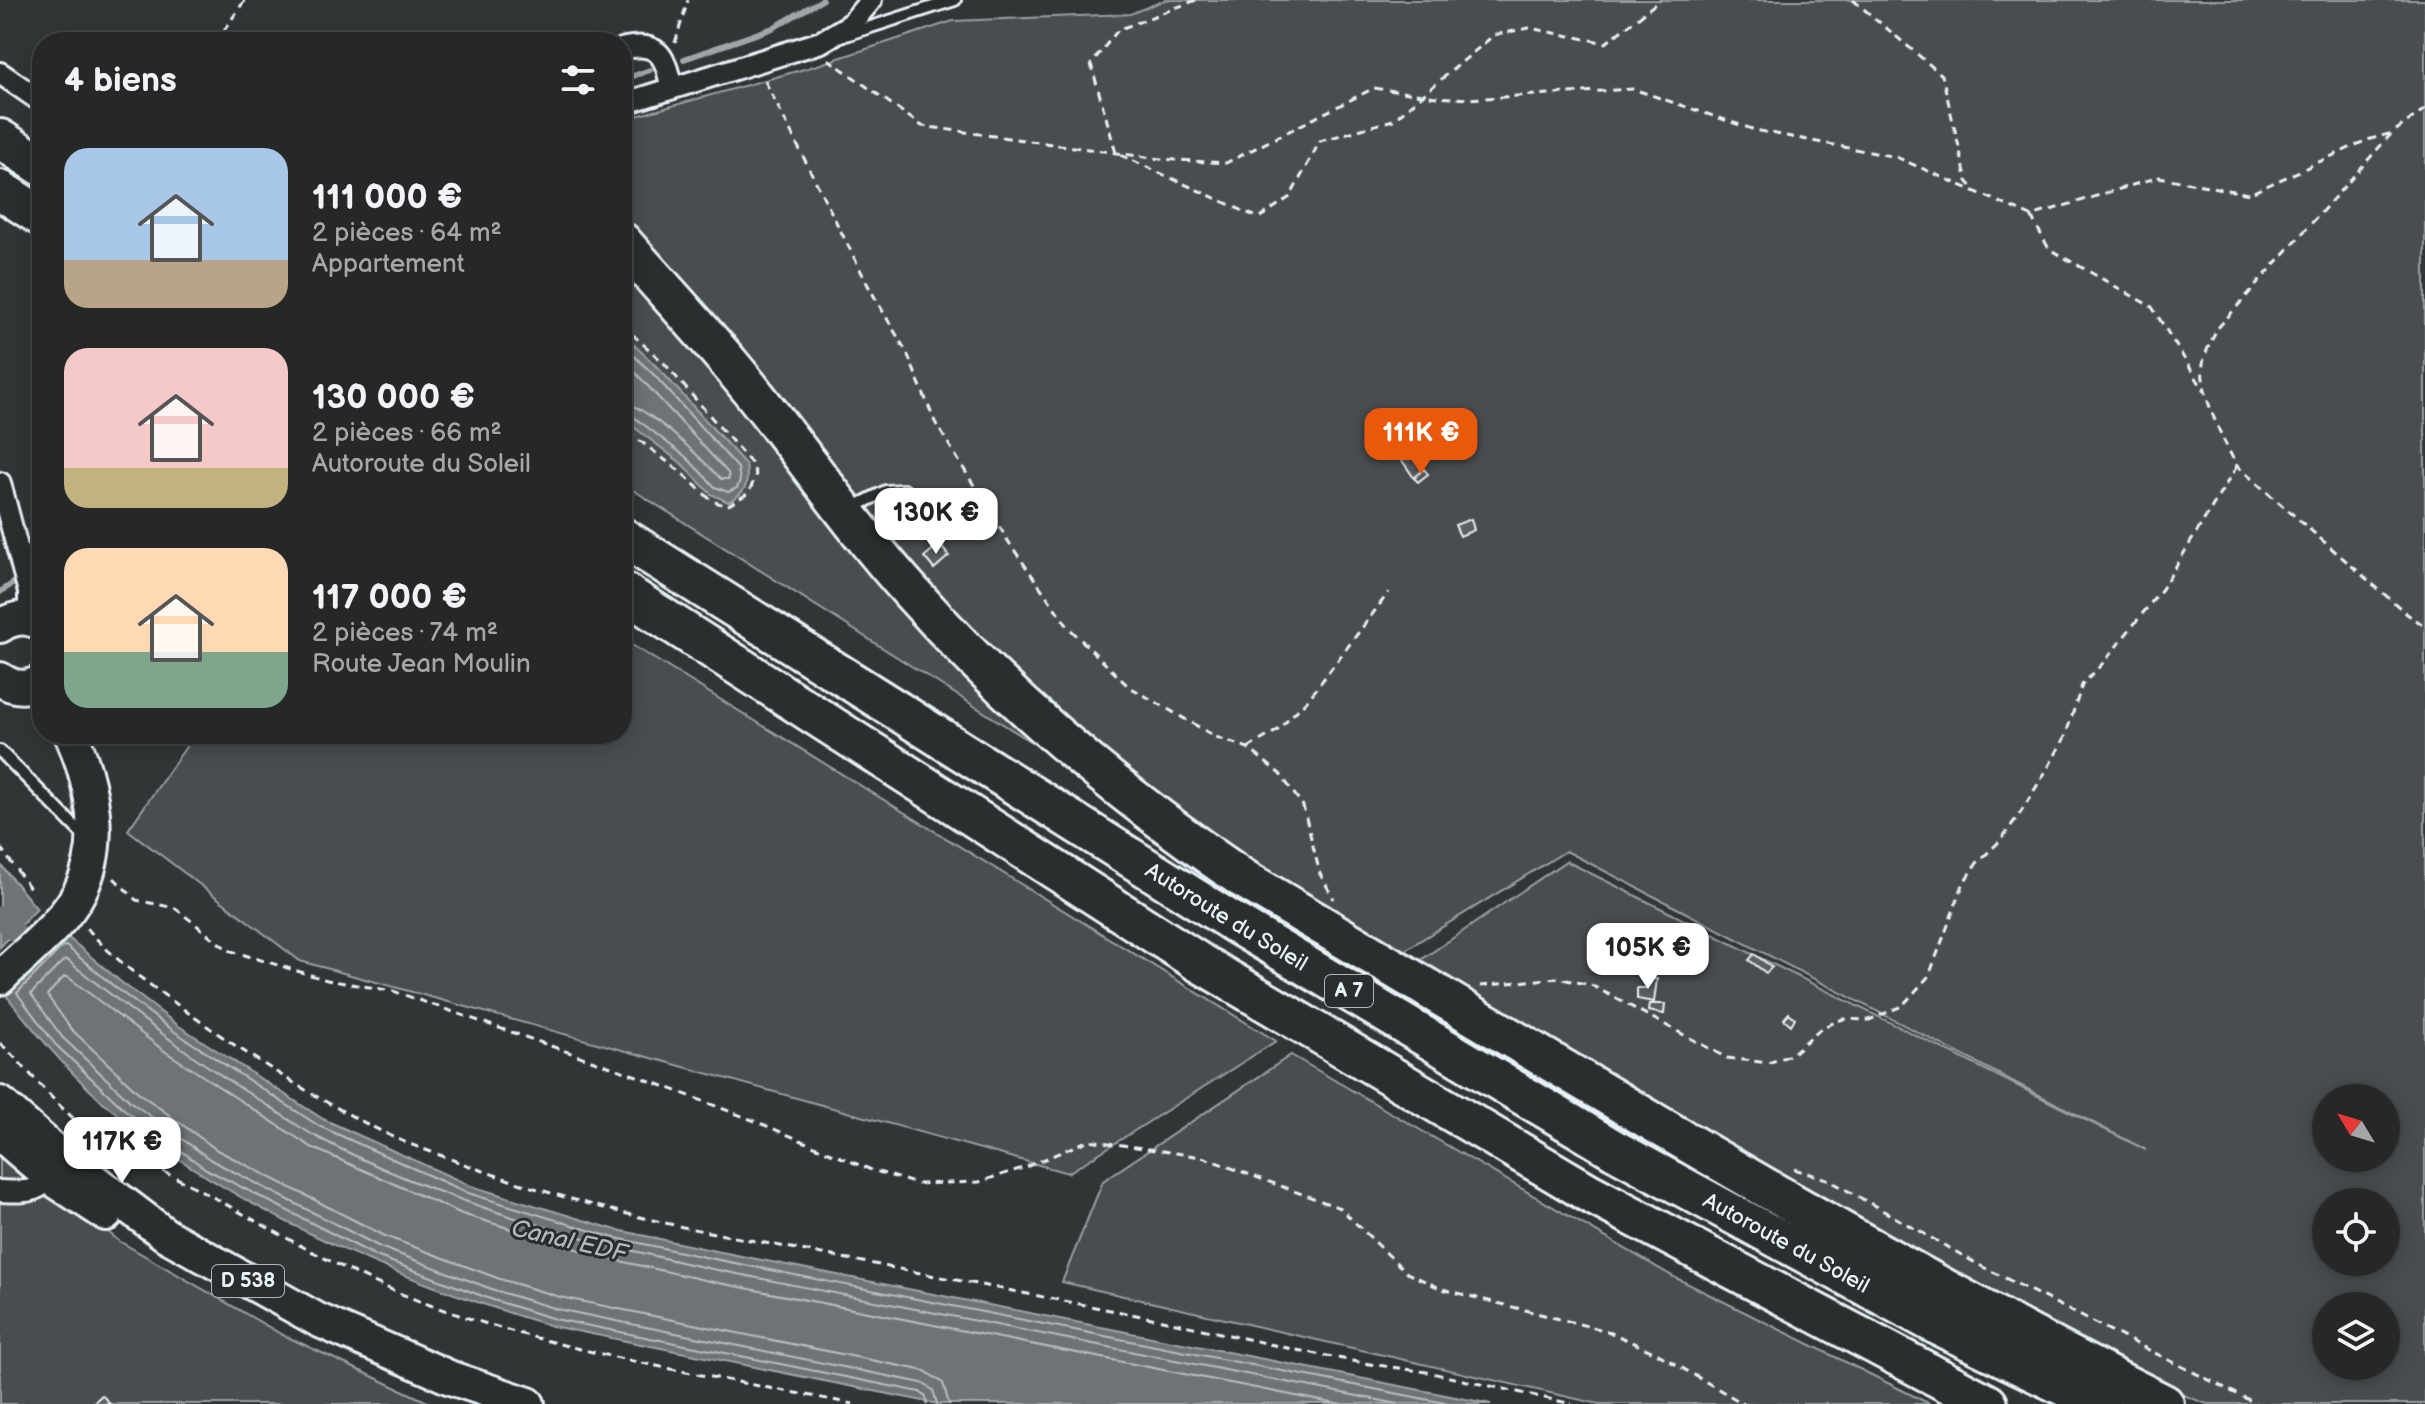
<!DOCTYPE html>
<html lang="fr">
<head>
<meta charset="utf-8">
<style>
	:root { --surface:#262828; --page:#2e3030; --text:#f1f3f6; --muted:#a4a6a8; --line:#424445; --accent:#ea580c }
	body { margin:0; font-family:"Balsamiq Sans",sans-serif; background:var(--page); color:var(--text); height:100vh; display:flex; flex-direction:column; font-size:30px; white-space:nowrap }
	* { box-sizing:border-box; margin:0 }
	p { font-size:26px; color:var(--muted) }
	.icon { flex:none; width:44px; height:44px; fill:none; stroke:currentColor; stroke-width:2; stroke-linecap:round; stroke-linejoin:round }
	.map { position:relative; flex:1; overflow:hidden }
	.drawer { position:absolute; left:32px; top:32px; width:600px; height:712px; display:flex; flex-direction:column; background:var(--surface); border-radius:32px; box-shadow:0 4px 20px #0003,0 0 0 2px var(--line) }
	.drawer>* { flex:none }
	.needle { width:52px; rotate:308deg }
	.controls { position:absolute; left:2312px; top:1084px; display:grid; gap:16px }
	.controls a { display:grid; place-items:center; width:88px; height:88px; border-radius:50%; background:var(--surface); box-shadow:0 4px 20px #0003,0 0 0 2px var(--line); font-size:40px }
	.price { position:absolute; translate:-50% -68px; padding:0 18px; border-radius:16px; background:#fff; color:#222; font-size:26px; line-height:52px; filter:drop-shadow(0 2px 4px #0008) }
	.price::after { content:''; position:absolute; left:50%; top:48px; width:24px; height:18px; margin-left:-12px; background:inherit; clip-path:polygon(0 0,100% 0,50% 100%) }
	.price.on { background:var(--accent); color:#fff }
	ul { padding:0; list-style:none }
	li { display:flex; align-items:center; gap:24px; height:200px; padding:0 32px }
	li span { display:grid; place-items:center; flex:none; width:224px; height:160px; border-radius:24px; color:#555 }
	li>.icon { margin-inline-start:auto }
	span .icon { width:96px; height:96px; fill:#fffc; stroke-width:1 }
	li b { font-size:34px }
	h2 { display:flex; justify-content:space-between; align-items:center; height:96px; padding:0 32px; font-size:34px }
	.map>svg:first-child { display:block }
	.green { fill:#494d4f; stroke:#989fa4; stroke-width:2; fill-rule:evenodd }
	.water { fill:#6e7376; stroke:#9fa5aa; stroke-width:2 }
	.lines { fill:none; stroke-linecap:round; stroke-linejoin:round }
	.shore { stroke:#b7bfc4; stroke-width:2 }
	.stream { stroke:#9fa5aa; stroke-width:6 }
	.canal { stroke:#6e7376; stroke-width:20 }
	.building { fill:#5c6063; stroke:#e8f1f8; stroke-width:2 }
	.service-casing { stroke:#e8f1f8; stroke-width:16 }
	.minor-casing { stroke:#e8f1f8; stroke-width:26 }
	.primary-casing { stroke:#e8f1f8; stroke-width:38 }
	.motorway-casing { stroke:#e8f1f8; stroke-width:44 }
	.path { stroke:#e8f1f8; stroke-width:3; stroke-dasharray:8 6; stroke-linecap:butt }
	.service { stroke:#2a2d2e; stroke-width:10 }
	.minor { stroke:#2a2d2e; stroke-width:20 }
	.primary { stroke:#2a2d2e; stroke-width:32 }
	.motorway { stroke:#2a2d2e; stroke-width:38 }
	.labels { text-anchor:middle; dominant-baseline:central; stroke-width:6; stroke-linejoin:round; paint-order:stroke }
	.shield { fill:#2a2d2e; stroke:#afb6bb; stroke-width:2 }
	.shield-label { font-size:20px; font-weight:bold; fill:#e8f1f8 }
	.street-label { font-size:22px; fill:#e8f1f8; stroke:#2a2d2e }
	.water-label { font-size:24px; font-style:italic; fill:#b1b8be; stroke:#2a2d2e }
</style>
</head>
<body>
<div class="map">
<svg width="2425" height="1404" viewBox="0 0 2425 1404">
	<rect width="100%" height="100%" fill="#323536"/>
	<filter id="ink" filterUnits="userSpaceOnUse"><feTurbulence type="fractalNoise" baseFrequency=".0125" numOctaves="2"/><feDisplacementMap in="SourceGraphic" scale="16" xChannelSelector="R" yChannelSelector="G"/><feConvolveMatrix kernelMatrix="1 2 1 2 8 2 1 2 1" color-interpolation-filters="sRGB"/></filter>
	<g filter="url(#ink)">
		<path class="green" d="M1165,0H2425V1404H2207L2079,1355L1387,983L1566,861L2146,1150L1566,851L1382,964L622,483V120L808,68L953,21L1130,14ZM2326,1098H2386V1158H2326ZM2326,1202H2386V1262H2326ZM2326,1306H2386V1366H2326Z
			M622,639L1276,1041L1068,1173L300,961L128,830L195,734H622Z
			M1291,1055L1674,1277L1930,1404H1599L1062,1282L1103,1181Z
			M0,1144L119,1241L281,1334L432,1404H0Z"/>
		<path class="water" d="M622,333L661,371L746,465C749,485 746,493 728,502L711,494L681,463L622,418Z
			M0,864L37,909L0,947Z
			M64,934L121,982L179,1026L323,1119L471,1186L613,1229L716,1251L1491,1404H938L552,1326C400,1281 248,1216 122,1118C77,1083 40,1038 5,994Z"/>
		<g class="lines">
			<path class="shore" d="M622,344L655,376L738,468L740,481L737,488L728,492L715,487L686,457L630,414L622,413
				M622,358L728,473L729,479H721C703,460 646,404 622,403
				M927,1404L926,1397L920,1392L555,1319L493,1300L376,1256L206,1169L125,1110L55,1044L17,993L62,947L66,946L116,988L175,1032L319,1126L468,1193L611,1237L714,1259L1450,1404
				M937,1404L933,1390L922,1383L557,1309L497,1291L380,1247L211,1160L131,1102L62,1037L31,994L63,961L67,960C131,1011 194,1060 264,1103C281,1114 297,1126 315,1136C441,1202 574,1239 712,1269L1398,1404
				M949,1404L943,1383L925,1371L560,1297L500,1279L385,1236L217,1150L139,1093L71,1029L47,995L64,977H68L163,1050L311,1147L462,1214L606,1258L709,1281L1337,1404"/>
			<path class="stream" d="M684,59L773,28L822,0
				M622,80L650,70
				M41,569L42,568
				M0,592L18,580"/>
			<path class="canal" d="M0,916L39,956"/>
		</g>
		<path class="building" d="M1423,411L1435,425L1438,423L1441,426L1447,421L1456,432L1446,439L1449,443L1434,455L1430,449L1416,460L1424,469L1414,478L1393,447L1401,439L1396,433Z
			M1424,469L1428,474L1418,482L1414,478Z
			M1471,519L1474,530L1460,536L1455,525Z
			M939,544L949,556L934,569L924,557Z
			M1701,932L1708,939L1702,945L1696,939Z
			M1754,954L1772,967L1766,973L1749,960Z
			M1647,979H1657L1654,1002L1637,999V988H1646Z
			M1649,1004H1665L1664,1014L1648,1011Z
			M1789,1013L1795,1018L1791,1025L1784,1019Z
			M102,1395L110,1404H92Z"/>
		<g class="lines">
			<g class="service-casing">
				<path id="service" d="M846,35L955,0
					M850,509L886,491L904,490L912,498L923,524L912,533
					M0,751L87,839"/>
			</g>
			<g class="minor-casing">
				<path id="minor" d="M622,49C657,40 666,55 671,87
					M0,73L42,102
					M622,104L821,42L851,24L871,0
					M0,483L29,592V619
					M0,1191C27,1192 39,1194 57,1170"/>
			</g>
			<g class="primary-casing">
				<path id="primary" d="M0,626C14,617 27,616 42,624
					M0,679C14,689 27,689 42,681
					M0,978C27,951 63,925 80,891C105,842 92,782 71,734
					M0,1103L51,1148L166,1235L318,1320L451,1378L528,1404
					M0,1134L51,1178L106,1214"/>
			</g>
			<g class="motorway-casing">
				<g id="motorway">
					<path d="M0,139L42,166"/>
					<path d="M0,190L42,217"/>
					<path d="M622,242C659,284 698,326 734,369C795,442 848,522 912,593C1009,702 1122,796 1242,878C1547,1058 1847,1245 2164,1404"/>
					<path id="s1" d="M622,537L1231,921L1615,1150L1937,1325L2101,1404"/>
					<path d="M622,591L1200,963L1589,1193L1988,1404"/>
				</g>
			</g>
			<path class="path" d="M1196,0L1118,30L1091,64L1116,153L1259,218L1290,197L1320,141L1393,120L1494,35L1529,28L1606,43L1660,0
				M1853,0L1942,75L1967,181L1974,189
				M216,42L245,0
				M675,43L688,0
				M828,59L922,126L1160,159L1226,163L1374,88L1436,97L1469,99L1633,89L1755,130L1896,157L2031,216L2159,177L2249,194L2367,140L2392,133
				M765,81L870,289L907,353L935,422L1010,544L1069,628L1128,686L1216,737L1248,748L1280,774L1303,806L1320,874L1334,899
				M2425,109L2392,133L2217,329C2213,339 2204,353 2203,364C2199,393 2223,440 2237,466L2407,614L2425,626
				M2031,216L2049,249L2152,307L2205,392
				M622,325L664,363L751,463L756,474L749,493L727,506L712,501L682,473L622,427
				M1248,748L1278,730L1310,697L1389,592
				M0,847L32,891
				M114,878L136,900L175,908L228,950L327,980L393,991L637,1076L755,1121L869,1169L917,1184L979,1182L1026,1167L1089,1140L1202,1157L1340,1208L1407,1273L1442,1289L1607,1331L1658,1354L1744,1404
				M87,928C116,963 154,987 190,1014C254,1060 321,1102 393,1137C413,1146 435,1153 456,1161C530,1189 606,1210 683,1227L1162,1320L1292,1349L1363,1363L1427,1372L1572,1404
				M1480,986L1557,978L1591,985L1727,1058L1768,1063L1791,1055L1821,1028L1843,1019L1869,1020L1902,1006L1929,976L1964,882L1975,865L2000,841L2021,812L2049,766L2065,737L2082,685L2104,662L2162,589L2237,466
				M0,1043C29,1070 53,1103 85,1128C120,1155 164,1170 202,1191C276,1232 350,1276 430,1305C566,1354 711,1376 853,1404
				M1794,1169L1827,1179L1981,1266L2257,1404"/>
			<use href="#service" class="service"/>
			<use href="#minor" class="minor"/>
			<use href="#primary" class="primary"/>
			<use href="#motorway" class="motorway"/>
		</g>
	</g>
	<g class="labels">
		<g class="shield">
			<rect x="1325" y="975" width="48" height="32" rx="6"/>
			<rect x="212" y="1265" width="72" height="32" rx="6"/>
		</g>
		<g class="shield-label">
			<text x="1349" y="991">A 7</text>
			<text x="248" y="1281">D 538</text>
		</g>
		<g class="street-label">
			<text stroke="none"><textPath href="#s1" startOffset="714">Autoroute du Soleil</textPath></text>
			<text stroke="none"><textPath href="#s1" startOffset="1362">Autoroute du Soleil</textPath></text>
		</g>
		<g class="water-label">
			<text transform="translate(569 1241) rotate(13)">Canal EDF</text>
		</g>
	</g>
</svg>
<div class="controls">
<a><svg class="needle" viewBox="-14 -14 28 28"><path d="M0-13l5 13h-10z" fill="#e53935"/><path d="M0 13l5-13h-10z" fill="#a4a6a8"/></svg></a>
<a><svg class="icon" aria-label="locate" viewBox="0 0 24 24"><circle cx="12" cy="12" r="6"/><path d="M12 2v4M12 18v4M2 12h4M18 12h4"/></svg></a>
<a><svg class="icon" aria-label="layers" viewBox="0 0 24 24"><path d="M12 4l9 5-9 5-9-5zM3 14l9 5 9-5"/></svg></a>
</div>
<b class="price on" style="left:1421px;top:476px">111K €</b>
<b class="price" style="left:936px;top:556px">130K €</b>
<b class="price" style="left:1648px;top:991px">105K €</b>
<b class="price" style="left:122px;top:1185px">117K €</b>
<section class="drawer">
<h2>4 biens<svg class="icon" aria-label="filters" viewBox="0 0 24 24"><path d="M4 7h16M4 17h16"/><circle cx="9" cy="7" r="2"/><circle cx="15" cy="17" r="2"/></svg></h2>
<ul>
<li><span style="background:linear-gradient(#a9c7e8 70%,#b9a48a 0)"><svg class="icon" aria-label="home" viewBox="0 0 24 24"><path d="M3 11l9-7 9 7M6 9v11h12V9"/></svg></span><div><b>111 000 €</b><p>2 pièces · 64 m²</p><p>Appartement</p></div></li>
<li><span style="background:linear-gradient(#f6c9c9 75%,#c2b280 0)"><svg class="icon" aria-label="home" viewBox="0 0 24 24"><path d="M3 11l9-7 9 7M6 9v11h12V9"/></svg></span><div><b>130 000 €</b><p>2 pièces · 66 m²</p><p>Autoroute du Soleil</p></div></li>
<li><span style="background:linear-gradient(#ffd9b3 65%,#7fa58c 0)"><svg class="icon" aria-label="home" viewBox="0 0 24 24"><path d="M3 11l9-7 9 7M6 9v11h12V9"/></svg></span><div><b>117 000 €</b><p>2 pièces · 74 m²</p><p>Route Jean Moulin</p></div></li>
</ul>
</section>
</div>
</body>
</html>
